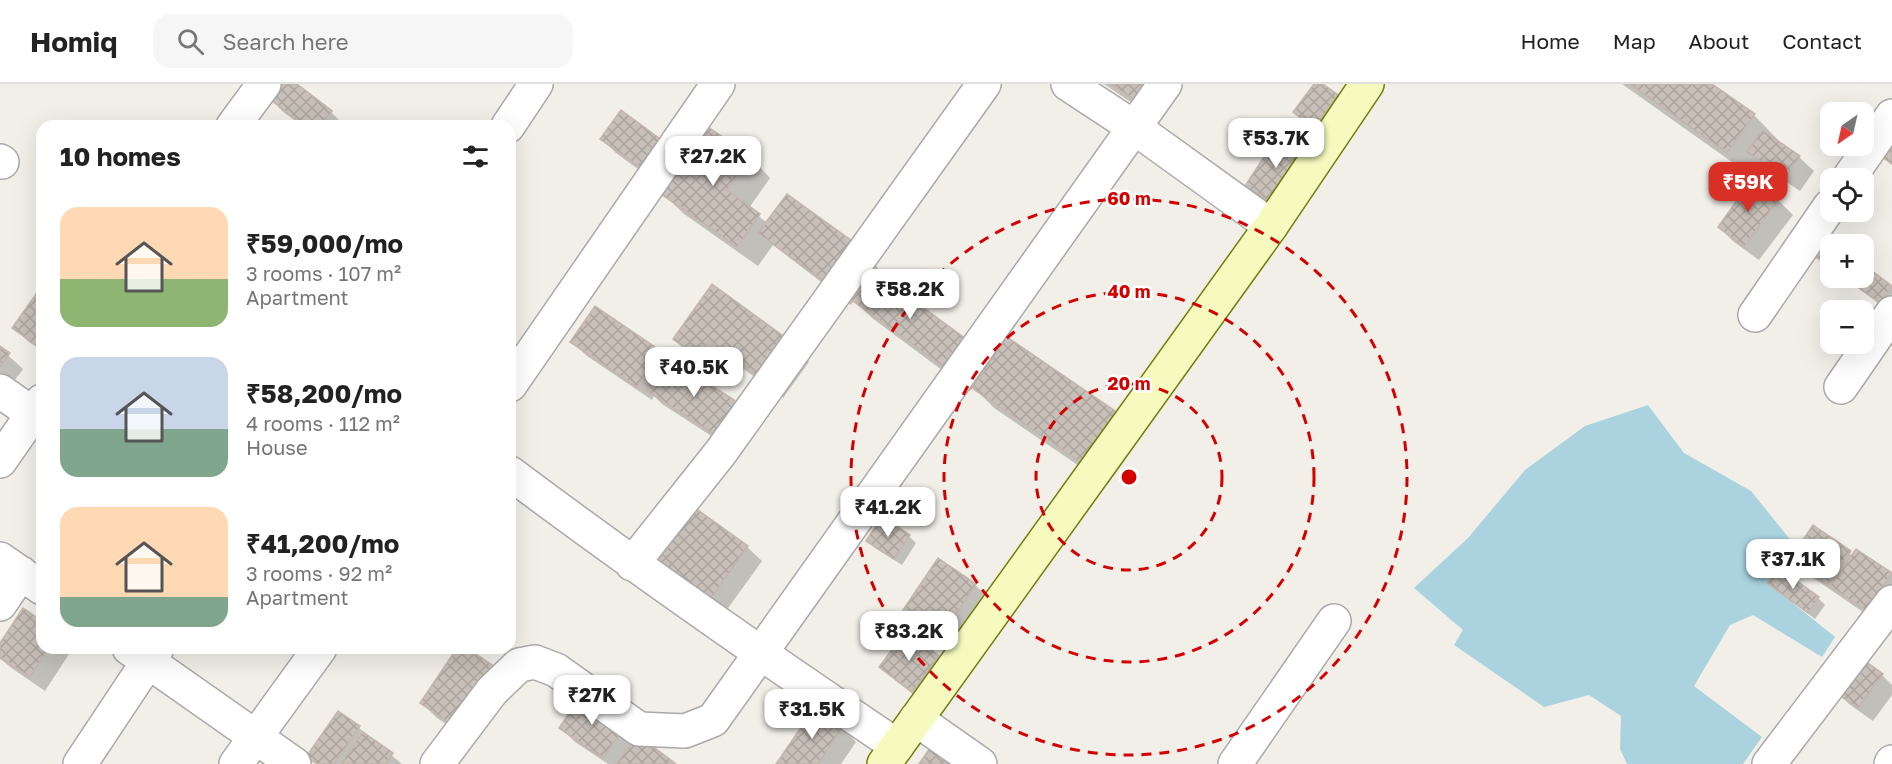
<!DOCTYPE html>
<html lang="en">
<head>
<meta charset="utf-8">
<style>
	:root { --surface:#fff; --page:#f6f6f6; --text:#222; --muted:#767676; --line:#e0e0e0; --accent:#d93025 }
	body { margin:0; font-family:"Golos Text",sans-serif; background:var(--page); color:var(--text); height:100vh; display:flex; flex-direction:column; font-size:22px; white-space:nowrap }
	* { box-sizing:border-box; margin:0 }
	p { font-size:20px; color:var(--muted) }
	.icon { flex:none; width:33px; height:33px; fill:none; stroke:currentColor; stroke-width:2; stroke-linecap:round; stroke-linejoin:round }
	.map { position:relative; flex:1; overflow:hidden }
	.panel { position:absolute; left:36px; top:36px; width:480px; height:534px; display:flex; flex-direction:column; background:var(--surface); border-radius:18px; box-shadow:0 6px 24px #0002 }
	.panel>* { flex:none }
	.needle { width:39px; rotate:214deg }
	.tools { position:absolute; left:1820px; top:18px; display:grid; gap:12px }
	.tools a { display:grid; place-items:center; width:54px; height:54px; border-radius:12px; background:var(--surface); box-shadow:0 6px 24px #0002; font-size:30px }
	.price { position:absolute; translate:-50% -51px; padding:0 14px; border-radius:12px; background:#fff; color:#222; font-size:20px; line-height:39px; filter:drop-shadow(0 2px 3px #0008) }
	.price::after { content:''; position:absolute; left:50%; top:36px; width:18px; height:14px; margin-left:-9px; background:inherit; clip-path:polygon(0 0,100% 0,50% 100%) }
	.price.active { background:var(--accent); color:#fff }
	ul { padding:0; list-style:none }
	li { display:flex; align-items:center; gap:18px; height:150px; padding:0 24px }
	li span { display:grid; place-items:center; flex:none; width:168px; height:120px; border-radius:18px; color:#555 }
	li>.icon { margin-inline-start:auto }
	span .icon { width:72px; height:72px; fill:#fffc; stroke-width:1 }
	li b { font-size:26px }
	h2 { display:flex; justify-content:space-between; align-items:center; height:72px; padding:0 24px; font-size:26px }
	header { display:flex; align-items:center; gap:36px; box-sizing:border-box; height:84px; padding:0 30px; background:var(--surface); border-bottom:2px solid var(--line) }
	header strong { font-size:28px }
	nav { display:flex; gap:33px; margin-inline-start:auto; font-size:21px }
	.search { width:420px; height:54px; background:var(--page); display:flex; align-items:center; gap:15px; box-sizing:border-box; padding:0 21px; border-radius:18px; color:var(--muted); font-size:22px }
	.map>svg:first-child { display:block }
	.water { fill:#aad3df }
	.shadow { fill:#0003 }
	.building { fill:url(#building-cross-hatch); stroke:#c4b6ab; stroke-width:1.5 }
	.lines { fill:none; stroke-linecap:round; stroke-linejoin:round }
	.street-casing { stroke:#a9a9a9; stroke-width:36 }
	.secondary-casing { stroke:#707d05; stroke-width:36 }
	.street { stroke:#fff; stroke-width:33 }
	.secondary { stroke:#f7fabf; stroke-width:33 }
	.ring { fill:none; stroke:#d40000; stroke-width:3; stroke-dasharray:10 8 }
	.centre { fill:#d40000; stroke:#fff; stroke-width:3 }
	.ring-label { font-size:18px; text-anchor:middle; font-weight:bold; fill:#d40000; stroke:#fff; stroke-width:5; stroke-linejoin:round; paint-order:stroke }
</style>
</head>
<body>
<header>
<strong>Homiq</strong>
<div class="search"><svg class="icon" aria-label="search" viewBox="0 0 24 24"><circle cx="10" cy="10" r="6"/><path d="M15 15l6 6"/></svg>Search here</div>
<nav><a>Home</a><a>Map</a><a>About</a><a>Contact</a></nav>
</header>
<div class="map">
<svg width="1892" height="680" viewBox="0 0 1892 680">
	<defs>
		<pattern id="building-cross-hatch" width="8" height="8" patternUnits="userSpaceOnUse" patternTransform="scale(1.5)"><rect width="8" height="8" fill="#c7bfb8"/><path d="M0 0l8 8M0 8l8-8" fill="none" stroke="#aba49e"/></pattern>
	</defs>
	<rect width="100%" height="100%" fill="#f2efe9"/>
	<path class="water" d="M1648,321L1684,369L1751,407L1797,464L1768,499L1835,553L1822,573L1753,531L1730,541L1694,602L1762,653L1743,680H1627L1620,665L1621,632L1589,611L1544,623L1454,561L1463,546L1414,504L1468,454L1525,386L1585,342Z"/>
	<path class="shadow" d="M294,0L331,28L345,42H302L282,27L268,12Z
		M1104,0H1181L1157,36Z
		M1316,0H1321L1344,19L1322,50L1295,28Z
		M1622,0H1709L1754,31L1779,57L1778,58L1799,73L1814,87L1800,107L1762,81L1753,93Z
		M1280,52L1288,134L1261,116L1247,101Z
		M602,55L666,61L661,102L616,69Z
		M750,73L770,94L749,124L767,139L858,163L878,184L874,189L969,259L990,280L1120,332L1141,353L1107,401L994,324L973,303L970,307L872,234L854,217L851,221L773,161L758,182L684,130L663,110Z
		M1752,98L1778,116L1793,131L1759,176L1734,158L1719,143Z
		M1863,182L1892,203V221L1888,226L1845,194H1863Z
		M42,209V267L29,258L14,244Z
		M675,255L789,258L809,278L783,314L730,275L718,292L695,276Z
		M572,258L660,268L736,368L662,320L654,312L652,316L587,272Z
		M0,264L23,285L6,308L0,304Z
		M696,426L747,463L762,477L726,527L674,490L660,476Z
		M1813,444L1853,472L1857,467L1892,491V526L1882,541L1806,489L1792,475Z
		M909,452L916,459L902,481L875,464L867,457Z
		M938,476L975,501L990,515L957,565L919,540L905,526Z
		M1769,499L1818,514L1825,521L1815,535Z
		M42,538V564H73L45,607L10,583L0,574V562Z
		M459,564H464L473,658L437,634L422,619Z
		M938,573L953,587L927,621L896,597L881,583Z
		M1882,591L1892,601V611L1873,637L1849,620L1834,605Z
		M582,612L674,680H608L575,658L561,644Z
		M339,629L359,644L402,680H316L308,672Z
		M842,643L856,658L841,680H778Z"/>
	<path class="building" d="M275,0H297L332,27L320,42H304L266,12Z
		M1111,0H1147L1136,17Z
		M1314,0H1323L1338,11L1314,44L1293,28Z
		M1630,0H1712L1755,30L1727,69Z
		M621,26L667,60L647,88L600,55Z
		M708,43L751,72L727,106L760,130L737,163L661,110Z
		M1762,46L1800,72L1785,94L1747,68Z
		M1279,50L1307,68L1273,120L1245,102Z
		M1892,56V80L1881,72Z
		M1752,95L1779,115L1744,163L1718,143Z
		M787,110L859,162L830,202L758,149Z
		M1820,151L1834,160H1830V183L1809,168Z
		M1863,180L1892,202L1881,220L1845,194H1863Z
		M871,185L970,258L949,287L849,214Z
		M712,200L790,257L762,295L709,256L697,273L673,255Z
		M39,206L42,207V265L12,244Z
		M595,222L661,267L637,303L570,258Z
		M1007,253L1121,331L1086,382L972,304Z
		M0,262L10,269L0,283Z
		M667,273L742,321L721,355L646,306Z
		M695,424L748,462L711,514L658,476Z
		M882,432L910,451L894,475L866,457Z
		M1813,441L1851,467L1828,501L1790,475Z
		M1856,465L1892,489L1867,527L1830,502Z
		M938,474L976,500L942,552L903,526Z
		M1779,484L1819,513L1808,529L1767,499Z
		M23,524L42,537V564H49L30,593L0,574V559Z
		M906,547L939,572L912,608L879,583Z
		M457,564H467L498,585L458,645L420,619Z
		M1857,571L1883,590L1858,624L1832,606Z
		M582,610L626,641L603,674L559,644Z
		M815,623L843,642L818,680H776Z
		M338,627L360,642L334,680H317L306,673Z
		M363,648L393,669L386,680H341Z
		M638,651L676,680H616Z
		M930,664L953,680H919Z"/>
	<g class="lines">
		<g class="street-casing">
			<path id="street" d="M1068,0L1135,44L1271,142
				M233,42L264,0
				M508,42L536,0
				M0,77L2,78
				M1849,94L1892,32
				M1755,231L1830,122
				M510,301L718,0
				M1841,303L1892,229
				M0,307L33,330
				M0,377L42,317
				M510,389C637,484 766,574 897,662
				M0,475L42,504
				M632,480L721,368L984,0
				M0,520L21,489
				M129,564L294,680
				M916,635L980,680
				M80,680L157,564
				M236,680L320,564
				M437,680L492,607L519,581L535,578L556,586L639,645L685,647L713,636L1165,0
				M1235,680L1334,537
				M1769,680L1892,518
				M1891,680L1892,678"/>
		</g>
		<g class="secondary-casing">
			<path id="secondary" d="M884,680L1271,142L1367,0"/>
		</g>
		<use href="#street" class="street"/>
		<use href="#secondary" class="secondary"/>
	</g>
	<g class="ring">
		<circle cx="1129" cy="393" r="93"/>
		<circle cx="1129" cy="393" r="185"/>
		<circle cx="1129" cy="393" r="278"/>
	</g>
	<circle cx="1129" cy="393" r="9" class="centre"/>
	<g class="ring-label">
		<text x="1129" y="121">60 m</text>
		<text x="1129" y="214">40 m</text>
		<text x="1129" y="306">20 m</text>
	</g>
</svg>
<div class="tools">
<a><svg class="needle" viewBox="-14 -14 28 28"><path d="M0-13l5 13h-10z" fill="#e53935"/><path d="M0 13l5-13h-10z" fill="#767676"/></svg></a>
<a><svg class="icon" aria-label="locate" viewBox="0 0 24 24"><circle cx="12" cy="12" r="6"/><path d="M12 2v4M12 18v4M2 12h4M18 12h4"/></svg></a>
<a>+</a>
<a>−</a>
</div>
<b class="price" style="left:1276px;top:85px">₹53.7K</b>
<b class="price" style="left:713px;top:103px">₹27.2K</b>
<b class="price active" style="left:1748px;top:129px">₹59K</b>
<b class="price" style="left:910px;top:236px">₹58.2K</b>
<b class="price" style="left:694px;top:314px">₹40.5K</b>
<b class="price" style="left:888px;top:454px">₹41.2K</b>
<b class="price" style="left:1793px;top:506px">₹37.1K</b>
<b class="price" style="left:909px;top:578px">₹83.2K</b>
<b class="price" style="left:592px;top:642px">₹27K</b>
<b class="price" style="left:812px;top:656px">₹31.5K</b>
<section class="panel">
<h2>10 homes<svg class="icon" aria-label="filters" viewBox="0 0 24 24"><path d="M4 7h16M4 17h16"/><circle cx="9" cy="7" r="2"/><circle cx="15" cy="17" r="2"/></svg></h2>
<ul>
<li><span style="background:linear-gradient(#ffd9b3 60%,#8fb573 0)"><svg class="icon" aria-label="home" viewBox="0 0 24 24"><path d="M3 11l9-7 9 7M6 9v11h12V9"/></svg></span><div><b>₹59,000/mo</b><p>3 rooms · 107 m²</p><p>Apartment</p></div></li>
<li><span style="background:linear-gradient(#c9d6e8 60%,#7fa58c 0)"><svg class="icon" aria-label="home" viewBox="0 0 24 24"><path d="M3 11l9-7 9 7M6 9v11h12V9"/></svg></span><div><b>₹58,200/mo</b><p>4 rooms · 112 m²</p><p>House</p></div></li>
<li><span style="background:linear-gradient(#ffd9b3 75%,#7fa58c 0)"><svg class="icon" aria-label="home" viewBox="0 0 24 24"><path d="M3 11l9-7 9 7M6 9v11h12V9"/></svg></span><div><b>₹41,200/mo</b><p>3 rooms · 92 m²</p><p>Apartment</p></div></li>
</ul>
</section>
</div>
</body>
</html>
